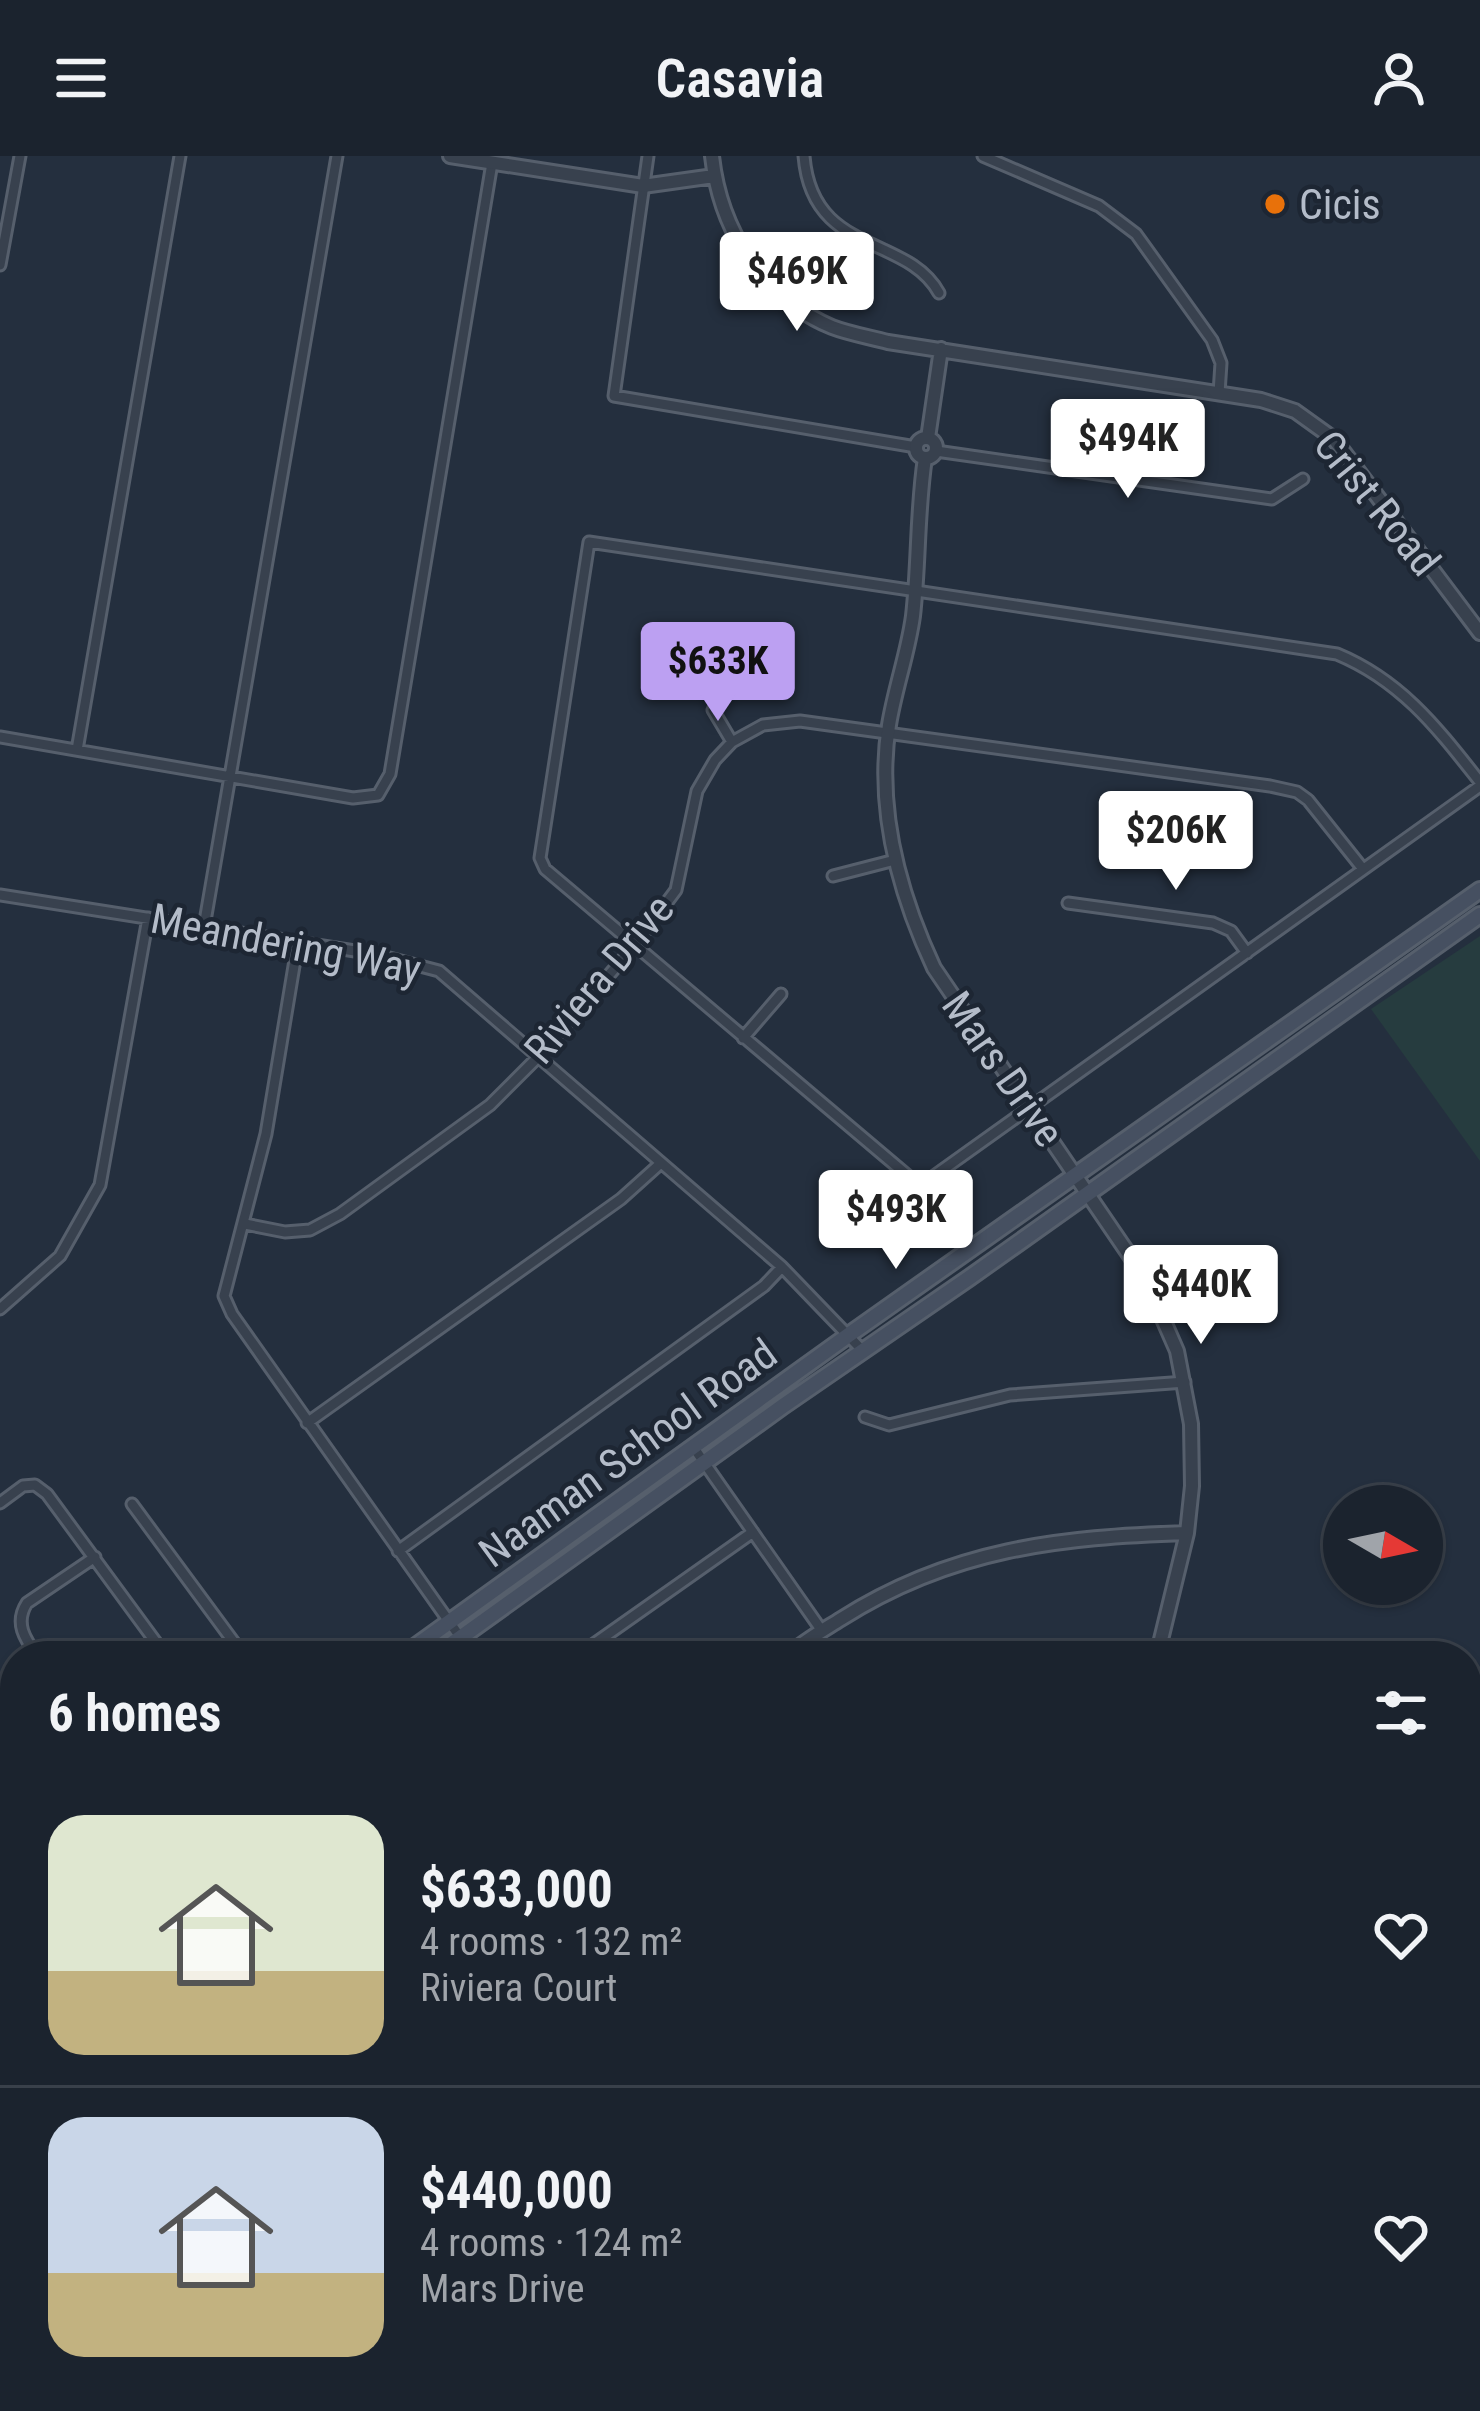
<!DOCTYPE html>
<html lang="en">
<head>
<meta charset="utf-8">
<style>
	:root { --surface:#1b232e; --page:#282f3a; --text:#f1f3f6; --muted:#a0a4aa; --line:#39404a; --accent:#bca0f2 }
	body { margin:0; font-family:"Roboto Condensed",sans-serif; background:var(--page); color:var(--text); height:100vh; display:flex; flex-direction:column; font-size:45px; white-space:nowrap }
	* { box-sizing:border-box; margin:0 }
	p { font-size:39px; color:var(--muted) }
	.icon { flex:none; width:66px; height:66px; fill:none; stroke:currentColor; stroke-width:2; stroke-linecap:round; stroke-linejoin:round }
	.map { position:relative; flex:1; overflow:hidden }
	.sheet { position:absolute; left:0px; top:1485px; width:1482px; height:771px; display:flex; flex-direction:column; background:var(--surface); border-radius:48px 48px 0 0; box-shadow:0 3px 9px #0004,0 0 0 3px var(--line) }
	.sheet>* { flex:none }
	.needle { width:78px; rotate:99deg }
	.buttons { position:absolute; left:1323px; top:1329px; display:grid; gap:24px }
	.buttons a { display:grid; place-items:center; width:120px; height:120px; border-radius:50%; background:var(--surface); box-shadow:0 3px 9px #0004,0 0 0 3px var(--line); font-size:60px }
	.price { position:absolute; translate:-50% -102px; padding:0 27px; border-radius:12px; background:#fff; color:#222; font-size:39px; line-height:78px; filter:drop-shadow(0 3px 6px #0008) }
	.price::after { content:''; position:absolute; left:50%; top:72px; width:36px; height:27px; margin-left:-18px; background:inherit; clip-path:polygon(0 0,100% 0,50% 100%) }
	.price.selected { background:var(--accent); color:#111 }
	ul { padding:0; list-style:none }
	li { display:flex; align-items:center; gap:36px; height:300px; padding:0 48px }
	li+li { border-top:3px solid var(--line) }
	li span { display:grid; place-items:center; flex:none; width:336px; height:240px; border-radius:36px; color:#555 }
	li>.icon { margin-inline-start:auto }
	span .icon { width:144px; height:144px; fill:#fffc; stroke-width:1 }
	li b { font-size:51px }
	h2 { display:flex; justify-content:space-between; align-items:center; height:144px; padding:0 48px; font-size:51px }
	header { display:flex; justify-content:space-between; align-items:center; height:156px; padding:0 48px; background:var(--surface); font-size:54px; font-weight:600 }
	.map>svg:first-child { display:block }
	.green { fill:#263c3f }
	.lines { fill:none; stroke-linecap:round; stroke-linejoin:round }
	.minor-casing { stroke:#565f6c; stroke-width:15 }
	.tertiary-casing { stroke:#565f6c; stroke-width:18 }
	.secondary-casing { stroke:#565f6c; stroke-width:20 }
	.minor { stroke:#38414e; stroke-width:9 }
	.tertiary { stroke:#38414e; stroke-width:12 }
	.secondary { stroke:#465061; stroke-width:14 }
	.food-dot { fill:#e8710a; stroke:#1d2633; stroke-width:4.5 }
	.labels { text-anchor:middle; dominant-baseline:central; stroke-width:9; stroke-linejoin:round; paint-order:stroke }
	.poi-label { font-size:42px; fill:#b4bcc9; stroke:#1d2633; text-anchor:start }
	.street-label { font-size:42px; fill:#b4bcc9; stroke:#1d2633 }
</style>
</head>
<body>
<header><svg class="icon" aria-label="menu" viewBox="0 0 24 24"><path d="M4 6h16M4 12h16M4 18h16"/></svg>Casavia<svg class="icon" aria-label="person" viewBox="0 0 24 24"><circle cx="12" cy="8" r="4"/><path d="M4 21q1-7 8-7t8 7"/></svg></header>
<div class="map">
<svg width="1480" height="2255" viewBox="0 0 1480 2255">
	<rect width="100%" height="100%" fill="#242f3e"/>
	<path class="green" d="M1480,780V1005L1371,853Z"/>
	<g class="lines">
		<g class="minor-casing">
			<path id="minor" d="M648,0L614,240L916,291
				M804,0C812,100 907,78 939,137
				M983,0L1099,50L1136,78L1212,184L1221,207L1219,237
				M0,109L20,0
				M936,295L1272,343L1303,323
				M713,554L732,586
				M0,581L353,642L378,639L390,618L492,7
				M77,594L180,0
				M1480,626C1438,573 1402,525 1337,498L589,386L540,702L545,713L920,1030L1480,630
				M833,720L895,704
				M0,739L374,798L439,815L782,1111L862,1194
				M1068,747L1213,767L1231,775L1247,797
				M204,771L337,0
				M298,786L266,978L224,1140L232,1158L460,1481
				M743,882L781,838
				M245,1068L285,1076L310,1074L340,1058L490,949L537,902L635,789L676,734L697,635L715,604L732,586L763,569L800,565L1270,630L1297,636L1308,644L1363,713
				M0,1153L60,1100L100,1029L148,762
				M865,1261L889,1269L1010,1239L1185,1226
				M307,1267L621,1043L661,1007
				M694,1292L822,1475
				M0,1347L23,1330L35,1329L47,1338L166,1500
				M132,1348L244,1500
				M398,1395L764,1130L782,1111
				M37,1500C25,1483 14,1467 27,1447L95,1401
				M577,1500L753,1376
				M0,1624L15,1645
				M1015,2241L1018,2255
				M1319,2241L1331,2255
				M922,2255L995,2241
				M1155,2255L1167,2241
				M1213,2255L1237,2241
				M1336,2255L1349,2241"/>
		</g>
		<g class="tertiary-casing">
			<path id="tertiary" d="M450,0L643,30L714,20
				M712,0C720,73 762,142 832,171C850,178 870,181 888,186L1261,244L1295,255L1334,283L1480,477
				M916 292a10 10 0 1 1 20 0a10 10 0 1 1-20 0Z
				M928,282L941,193
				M925,302C917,355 919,407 913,460C908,497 895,532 889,569C876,652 899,737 934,812L1145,1122L1177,1195L1191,1268L1192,1330L1187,1377L1157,1500
				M787,1500C804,1485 822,1475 841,1463C951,1393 1060,1381 1187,1377
				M1467,2104L1480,2116
				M728,2255V2241"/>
		</g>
		<g class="secondary-casing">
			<path id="secondary" d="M402,1500L850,1178L1480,734
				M435,1500L783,1250L969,1122L1480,759
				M0,1788L15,1778
				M0,1812L15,1802
				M1477,1875L1479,1851
				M592,2241L598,2255
				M513,2255L557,2241
				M627,2255L665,2241"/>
		</g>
		<use href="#minor" class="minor"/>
		<use href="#tertiary" class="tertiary"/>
		<use href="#secondary" class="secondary"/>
	</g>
	<circle class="food-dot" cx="1275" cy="48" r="12"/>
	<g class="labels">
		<g class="poi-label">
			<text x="1299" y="48">Cicis</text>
		</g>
		<g class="street-label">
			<text transform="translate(1377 347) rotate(51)">Crist Road</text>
			<text transform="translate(286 788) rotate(11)">Meandering Way</text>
			<text transform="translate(599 823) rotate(-50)">Riviera Drive</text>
			<text transform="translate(1003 913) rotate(55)">Mars Drive</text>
			<text transform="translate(628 1297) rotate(-36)">Naaman School Road</text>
		</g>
	</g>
</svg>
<div class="buttons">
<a><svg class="needle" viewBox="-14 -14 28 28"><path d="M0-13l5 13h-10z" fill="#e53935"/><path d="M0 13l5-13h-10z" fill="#a0a4aa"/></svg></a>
</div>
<b class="price" style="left:797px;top:178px">$469K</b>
<b class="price" style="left:1128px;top:345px">$494K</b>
<b class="price selected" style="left:718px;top:568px">$633K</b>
<b class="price" style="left:1176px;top:737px">$206K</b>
<b class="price" style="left:896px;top:1116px">$493K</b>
<b class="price" style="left:1201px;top:1191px">$440K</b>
<section class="sheet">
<h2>6 homes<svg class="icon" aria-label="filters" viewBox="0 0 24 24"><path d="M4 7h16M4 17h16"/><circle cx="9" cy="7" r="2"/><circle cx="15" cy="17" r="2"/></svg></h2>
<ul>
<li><span style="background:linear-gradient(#dfe7d0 65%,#c2b280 0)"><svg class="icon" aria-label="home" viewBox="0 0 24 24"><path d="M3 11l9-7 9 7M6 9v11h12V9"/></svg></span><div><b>$633,000</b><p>4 rooms · 132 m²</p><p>Riviera Court</p></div><svg class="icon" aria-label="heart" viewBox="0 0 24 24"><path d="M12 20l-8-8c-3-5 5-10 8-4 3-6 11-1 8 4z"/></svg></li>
<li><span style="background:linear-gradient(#c9d6e8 65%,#c2b280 0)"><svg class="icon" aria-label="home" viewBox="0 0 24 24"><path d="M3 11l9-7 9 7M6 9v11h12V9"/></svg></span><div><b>$440,000</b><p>4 rooms · 124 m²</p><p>Mars Drive</p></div><svg class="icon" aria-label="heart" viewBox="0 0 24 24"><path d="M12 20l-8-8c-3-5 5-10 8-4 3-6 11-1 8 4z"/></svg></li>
</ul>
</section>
</div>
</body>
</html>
